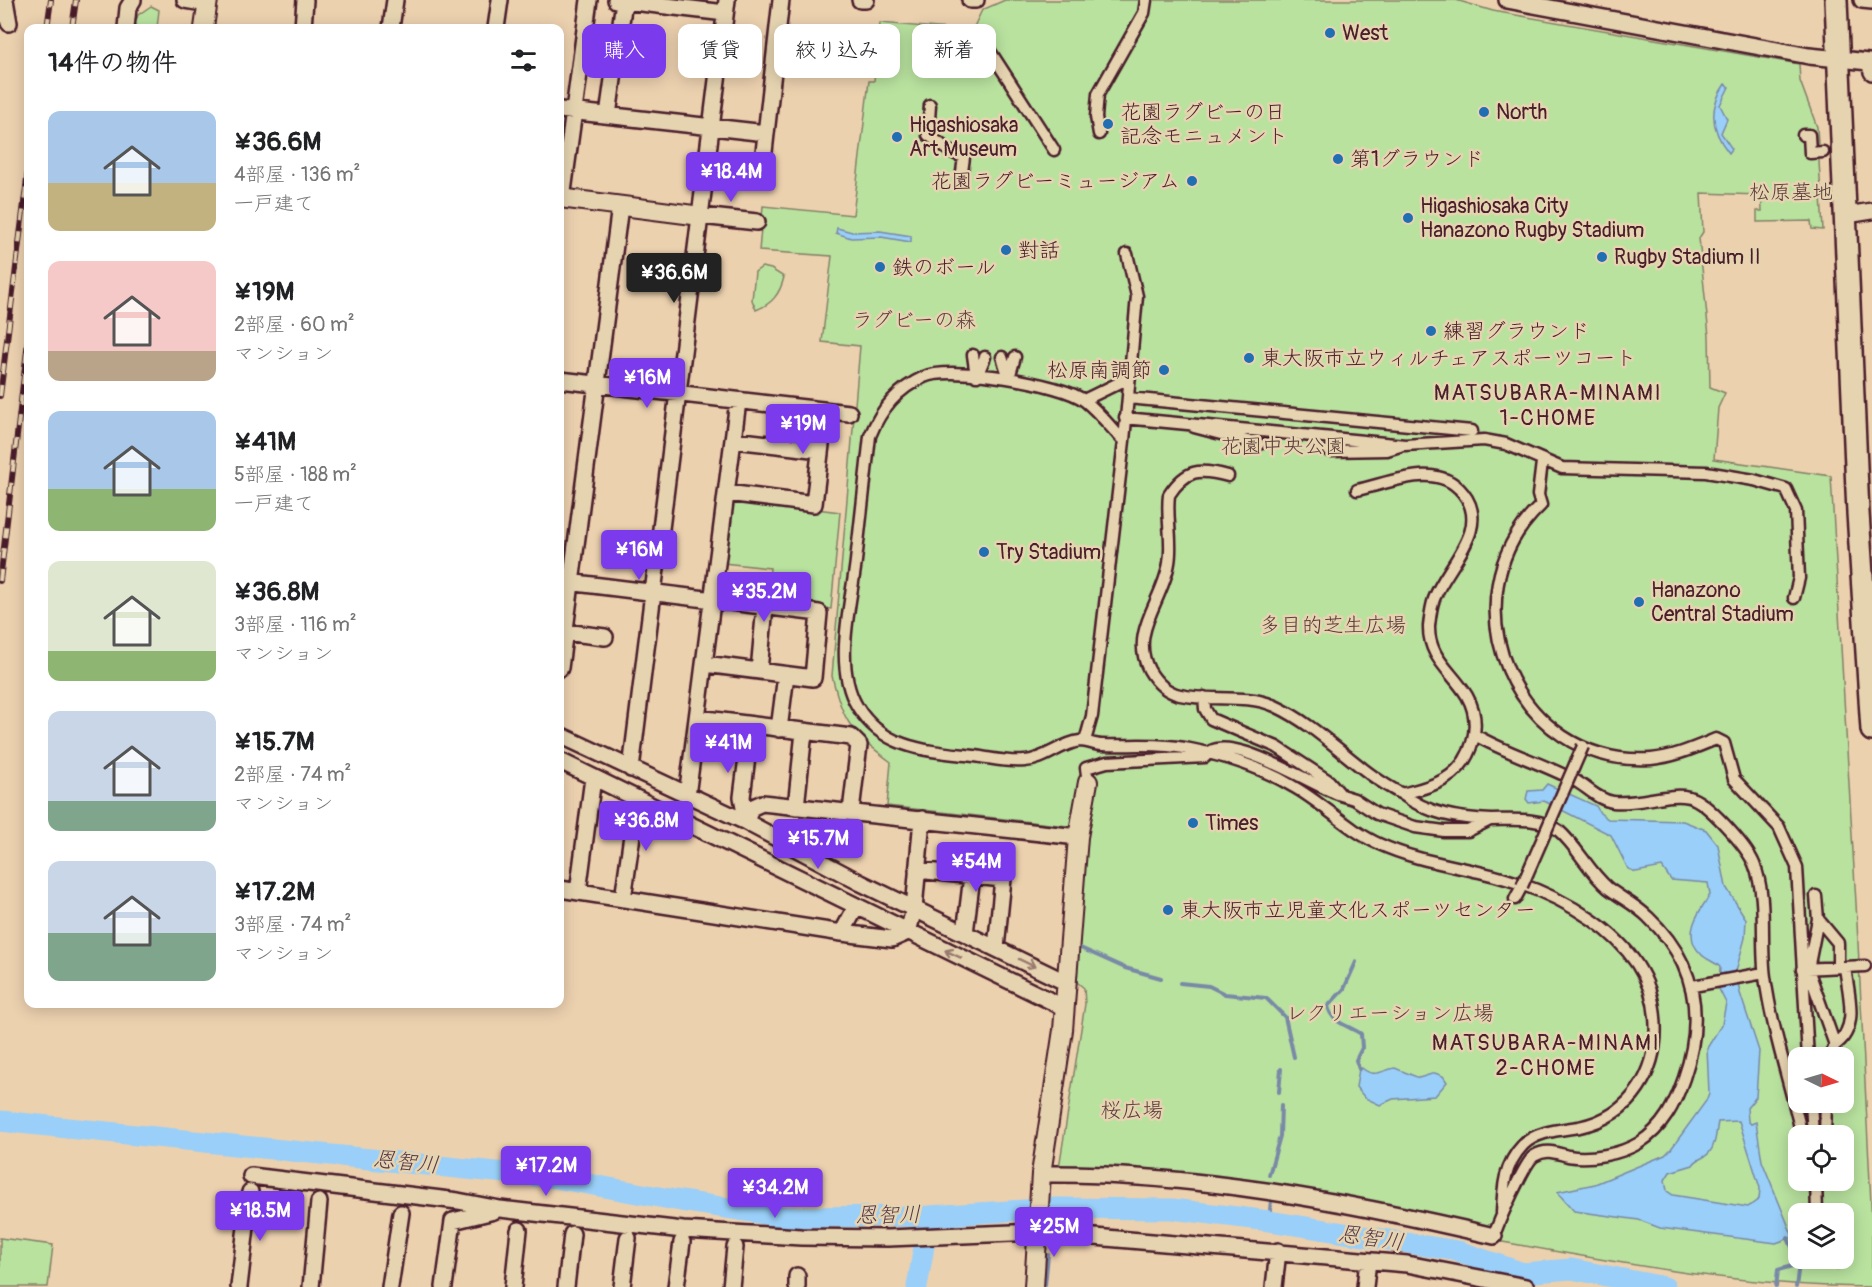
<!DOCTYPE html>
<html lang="ja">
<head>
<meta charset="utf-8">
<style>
	:root { --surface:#fff; --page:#f6f6f6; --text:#202124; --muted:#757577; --accent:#7c3aed }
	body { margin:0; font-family:Pangolin,"Klee One",sans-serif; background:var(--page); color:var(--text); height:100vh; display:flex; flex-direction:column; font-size:22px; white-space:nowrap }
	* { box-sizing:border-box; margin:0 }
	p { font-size:20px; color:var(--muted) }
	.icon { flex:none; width:33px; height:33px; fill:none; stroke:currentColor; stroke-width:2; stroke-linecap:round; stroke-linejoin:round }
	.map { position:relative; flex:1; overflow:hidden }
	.details { position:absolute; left:24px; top:24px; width:540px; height:984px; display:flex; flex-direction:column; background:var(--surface); border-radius:12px; box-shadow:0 3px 15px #0003 }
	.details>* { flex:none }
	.banner { position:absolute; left:582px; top:24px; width:570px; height:54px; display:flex; gap:12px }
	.needle { width:39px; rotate:95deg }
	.buttons { position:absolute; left:1788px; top:1047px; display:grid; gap:12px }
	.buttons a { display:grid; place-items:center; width:66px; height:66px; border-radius:12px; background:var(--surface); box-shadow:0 3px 15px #0003; font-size:30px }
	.price { position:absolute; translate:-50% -51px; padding:0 14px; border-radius:6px; background:var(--accent); color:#fff; font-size:20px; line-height:39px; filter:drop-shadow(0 2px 3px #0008) }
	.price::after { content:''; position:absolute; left:50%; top:36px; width:18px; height:14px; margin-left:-9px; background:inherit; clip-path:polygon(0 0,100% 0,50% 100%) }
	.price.active { background:#222; color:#fff }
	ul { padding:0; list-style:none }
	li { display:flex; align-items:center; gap:18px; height:150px; padding:0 24px }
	li span { display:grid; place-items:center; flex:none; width:168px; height:120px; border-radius:12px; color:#555 }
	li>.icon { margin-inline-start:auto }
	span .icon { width:72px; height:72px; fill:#fffc; stroke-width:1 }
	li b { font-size:26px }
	h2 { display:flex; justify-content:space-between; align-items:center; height:72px; padding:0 24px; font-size:26px }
	.tag { padding:0 21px; border-radius:12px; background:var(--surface); box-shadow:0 3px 15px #0003; font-size:21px; line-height:54px }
	.tag.active { background:var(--accent); color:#fff }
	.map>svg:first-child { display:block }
	.green { fill:#b9e29f; stroke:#828065; stroke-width:1.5; fill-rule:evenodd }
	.water { fill:#99cff8; stroke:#7989a6; stroke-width:1.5; fill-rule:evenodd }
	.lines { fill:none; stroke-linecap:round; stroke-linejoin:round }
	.stream { stroke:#7989a6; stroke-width:4 }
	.river { stroke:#99cff8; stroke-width:21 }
	.pedestrian-casing { stroke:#4a1f2b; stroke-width:15 }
	.minor-casing { stroke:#4a1f2b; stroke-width:20 }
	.tertiary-casing { stroke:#4a1f2b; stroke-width:22 }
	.secondary-casing { stroke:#4a1f2b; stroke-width:26 }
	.pedestrian { stroke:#e6d4b1; stroke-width:10 }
	.minor { stroke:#e6d4b1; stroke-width:15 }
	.tertiary { stroke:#e6d4b1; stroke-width:18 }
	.secondary { stroke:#e6d4b1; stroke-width:21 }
	.rail-casing { stroke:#4a1f2b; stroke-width:6 }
	.rail { stroke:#e6d4b1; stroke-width:4; stroke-dasharray:11; stroke-linecap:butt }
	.pedestrian-bridge-casing { stroke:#4a1f2b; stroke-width:15; stroke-linecap:butt }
	.pedestrian-bridge { stroke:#e6d4b1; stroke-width:10 }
	.oneway { stroke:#987a6e }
	.poi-dot { fill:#1f6fb2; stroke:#e6d4b1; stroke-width:2 }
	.labels { text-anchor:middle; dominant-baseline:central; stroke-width:5; stroke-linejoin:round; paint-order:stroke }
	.poi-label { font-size:21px; fill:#4a1f2b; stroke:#e6d4b1; text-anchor:start }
	.park-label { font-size:21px; fill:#5b3c3c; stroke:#e6d4b1 }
	.neighbourhood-label { font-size:22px; letter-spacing:1.5px; fill:#4a1f2b; stroke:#e6d4b1 }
	.water-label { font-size:22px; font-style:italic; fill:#56394a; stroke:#e6d4b1 }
</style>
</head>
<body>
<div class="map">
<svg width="1872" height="1287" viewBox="0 0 1872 1287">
	<rect width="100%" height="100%" fill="#ecd1af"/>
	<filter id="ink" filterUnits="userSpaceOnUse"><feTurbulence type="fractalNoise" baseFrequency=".0167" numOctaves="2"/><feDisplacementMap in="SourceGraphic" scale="12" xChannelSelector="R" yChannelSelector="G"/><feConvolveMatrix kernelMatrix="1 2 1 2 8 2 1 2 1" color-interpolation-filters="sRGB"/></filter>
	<g filter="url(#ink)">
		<path class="green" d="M1005,0H1456L1493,11L1799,64L1800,81L1817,127L1823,230L1812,229L1811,221L1757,222V211H1762L1761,189L1760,195L1701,193L1703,232L1699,238L1709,336L1710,387L1725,393L1718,408L1714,459L1831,476L1856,903L1872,1223V1287C1735,1287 1598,1259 1464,1235L1465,1225L1059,1168L1085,1004L1084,988L1071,977L1085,828L887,806L891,762C851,732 844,724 832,676L860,346L822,342L832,256L759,251L763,206L853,215L869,81H874L880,23L972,31L982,10ZM1798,1058H1844V1102H1798ZM1798,1136H1844V1180H1798ZM1798,1214H1844V1258H1798Z
			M151,6L159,10L157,28H133L138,15Z
			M762,267L771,269L784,277C780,294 772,304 756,310L752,300L755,272Z
			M735,499L840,512L831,609L767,602L770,568L723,563L729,503Z
			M0,1238L53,1245L48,1287H0Z"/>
		<path class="water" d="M1725,84L1729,87L1720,105L1727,119L1721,133L1732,149L1729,153C1711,131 1708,108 1725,84Z
			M837,228L852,232L880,231L911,236V242L881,237L851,238L836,233Z
			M1547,784L1596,806L1600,813L1608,819L1683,821L1706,830L1718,845L1726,887L1746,919L1745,938L1736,971L1740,993L1759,1051L1756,1097L1747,1108L1748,1121L1751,1124L1756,1122L1762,1161L1793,1237L1776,1243L1660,1228L1639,1220L1574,1211L1557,1192L1595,1184L1665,1155L1671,1149L1706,1101L1709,1093L1707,1048L1722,1024L1726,1003L1719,989L1720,967C1714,961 1706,960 1701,954C1681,935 1699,911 1710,895L1708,883L1671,880L1662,867L1636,872L1628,869L1611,835L1544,801L1529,803L1526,799L1528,791L1542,790ZM1739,1121L1760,1188L1759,1199L1748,1207L1673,1195L1667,1191L1665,1180L1670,1172L1693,1165C1697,1158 1704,1159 1709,1153C1716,1145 1716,1132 1718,1122Z
			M1362,1068C1375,1079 1382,1070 1395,1068L1419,1078L1435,1073L1443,1076L1447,1082L1435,1096L1393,1099L1380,1105L1365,1098L1356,1087L1359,1069Z"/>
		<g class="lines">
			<path class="stream" d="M1076,946L1125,968L1161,978
				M1356,962L1344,989L1328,1006C1331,1023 1348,1025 1361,1034L1362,1048L1356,1060L1359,1069
				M1180,983L1209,986L1225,994L1266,998L1285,1017L1294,1057
				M1279,1092L1281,1069
				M1269,1175L1280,1136L1281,1105
				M1269,1221L1271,1200
				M1050,1224L1056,1208
				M1788,1238L1799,1264L1796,1287
				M1045,1285L1048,1255
				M1776,1287L1778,1270L1799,1264"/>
			<path class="river" d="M0,1121L555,1178L681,1201L785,1217L929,1216L1056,1208L1172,1209L1269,1221L1458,1251L1523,1273L1571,1269L1665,1287
				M917,1287L929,1217"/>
			<g class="pedestrian-casing">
				<path id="pedestrian" d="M990,51L1054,150
					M930,105L928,135C941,143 948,153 964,157L962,172
					M1099,134L1096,117L1098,94L1144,13L1146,0
					M1803,135H1809L1810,153L1823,152
					M973,355L976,376
					M1002,357L1009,378
					M977,376L985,357
					M1009,378L1015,357
					M1128,398L1472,431
					M1084,400L1129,378
					M1125,418L1405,445L1484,440L1506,444L1562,468L1706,472L1754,480L1786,489L1796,511L1799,578L1794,598
					M1194,427L1259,444
					M1124,441C1111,428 1099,412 1085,401C1063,383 950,365 924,377C897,389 881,409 870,436C865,478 861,519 856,561C851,605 833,666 857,706C883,750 929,751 974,756C990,758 1009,763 1025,761C1045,760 1061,743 1080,741C1088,741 1094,745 1102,745C1132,746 1160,743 1190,749C1225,756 1263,768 1294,787C1324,804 1348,830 1379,844C1412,859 1445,864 1479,872C1550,888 1649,934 1655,1017C1660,1070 1632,1116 1579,1127C1560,1130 1537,1131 1523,1145C1504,1165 1503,1187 1502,1213
					M1329,451L1387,450L1400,446
					M1542,462L1538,495L1541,505C1443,597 1515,768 1651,759C1674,757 1694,748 1716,739L1724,743L1734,779L1779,827L1797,867L1808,1058
					M1228,476C1199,468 1186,469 1169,495C1166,518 1173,540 1169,563C1163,601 1129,632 1149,670C1156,682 1166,692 1180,695C1211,702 1245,693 1275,706C1323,728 1356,771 1402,794C1417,790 1432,787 1445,779C1473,762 1483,724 1467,696C1452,671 1428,658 1429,626C1430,617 1431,607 1434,599C1446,566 1492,529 1463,493C1438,460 1390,483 1357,490
					M1204,697L1205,709L1211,719L1277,747L1329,781L1341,795L1354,799L1377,814L1415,827L1444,831H1468L1490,820
					M1475,735C1506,753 1542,763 1574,780C1587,787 1598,800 1613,802C1640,805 1668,792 1689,797C1707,801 1747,847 1754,864C1768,898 1760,941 1765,977C1772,1030 1790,1083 1802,1136
					M1085,741L1092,716L1124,441L1137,296L1127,254
					M1088,782L1086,768L1107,762L1205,757C1223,726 1317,789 1341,795
					M1402,794C1428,814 1459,819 1492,820C1512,820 1540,817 1558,830C1578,847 1588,871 1608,888C1621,898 1636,905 1648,917C1696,962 1705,1017 1684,1078C1675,1104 1663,1128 1639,1143C1621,1154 1590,1160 1568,1156C1556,1153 1547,1148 1534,1156C1525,1162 1498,1223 1494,1236
					M1816,896L1818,919
					M1515,899L1522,886
					M1802,969L1865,966
					M1693,986L1764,973
					M1835,1045C1860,1028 1848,993 1845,967
					M1829,1058L1835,1045L1808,969L1818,919L1838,943V967
					M1811,1102L1813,1136
					M1825,1136L1826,1102
					M1816,1180L1817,1214
					M1831,1258L1837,1262"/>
			</g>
			<g class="minor-casing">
				<path id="minor" d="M5,0L9,23
					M185,0L208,4
					M616,0L725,13
					M860,0H866
					M970,0H976
					M1507,0L1809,56L1869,62L1872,72
					M1862,0L1872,1
					M126,28L128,8L133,0
					M303,28L305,0
					M391,28L395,0
					M496,28L500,0
					M560,110L766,133
					M608,115L624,1
					M762,170L781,0
					M562,199L589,0
					M1847,215L1872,211
					M701,216L757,222
					M560,380L849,413
					M734,440L820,450
					M727,493L814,504L825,411
					M560,581L819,613L813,678L705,664
					M564,632L605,637
					M560,668L620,206
					M759,671L765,606
					M698,718L851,737L859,745L851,811
					M779,729L786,675
					M560,735L746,822L861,883L1065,982
					M560,761L1063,1007
					M631,769L727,0
					M687,796L738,401
					M796,807L804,732
					M746,819L742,797L751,725
					M746,822L751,808L762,803L1078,837
					M917,870L1003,879L996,948
					M560,889L842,933L856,907
					M578,892L593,778
					M623,899L637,800
					M842,933L892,939L908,932L914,909L922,819
					M965,933L972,876
					M1041,1174C1191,1172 1348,1202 1494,1236
					M251,1176L458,1201L500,1209L683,1230L801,1237L888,1238L1037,1232L1407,1264L1526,1287
					M239,1287L250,1192
					M311,1287L319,1202
					M390,1287L401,1213
					M444,1287L453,1221L494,1211
					M513,1287L519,1230
					M566,1287L572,1234
					M622,1287L628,1238
					M676,1287L682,1242
					M731,1287L735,1247
					M797,1287V1276
					M1274,1287L1278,1251
					M1365,1287L1368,1261"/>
			</g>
			<g class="tertiary-casing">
				<path id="tertiary" d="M204,28L208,0
					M560,198L701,216
					M1034,1287L1041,1174L1063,1030L1078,837L1088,782"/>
			</g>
			<g class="secondary-casing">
				<path id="secondary" d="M1836,0L1858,513L1872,730"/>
			</g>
			<use href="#pedestrian" class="pedestrian"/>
			<use href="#minor" class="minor"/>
			<use href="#tertiary" class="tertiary"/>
			<use href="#secondary" class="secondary"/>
			<g class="rail-casing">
				<path id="rail" d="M47,28L51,0
					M72,28L76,0
					M0,396L28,171
					M0,581L28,341"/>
			</g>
			<use href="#rail" class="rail"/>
			<g class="pedestrian-bridge-casing">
				<path id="pedestrian-bridge" d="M1522,886L1583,746"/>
			</g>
			<use href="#pedestrian-bridge" class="pedestrian-bridge"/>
		</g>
		<defs><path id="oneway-shaft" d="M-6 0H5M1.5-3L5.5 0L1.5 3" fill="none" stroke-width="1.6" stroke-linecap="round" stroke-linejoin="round" transform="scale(1.5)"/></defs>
		<g class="oneway">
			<use href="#oneway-shaft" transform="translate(953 954) rotate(-155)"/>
			<use href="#oneway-shaft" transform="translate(1027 963) rotate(26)"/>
		</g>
	</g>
	<g class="poi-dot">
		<circle cx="1330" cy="33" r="6"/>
		<circle cx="1484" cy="112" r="6"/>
		<circle cx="1108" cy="124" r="6"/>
		<circle cx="897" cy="137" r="6"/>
		<circle cx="1338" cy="159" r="6"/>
		<circle cx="1192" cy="181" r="6"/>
		<circle cx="1408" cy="218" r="6"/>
		<circle cx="1006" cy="250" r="6"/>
		<circle cx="1602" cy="257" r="6"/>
		<circle cx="880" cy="267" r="6"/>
		<circle cx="1431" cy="331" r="6"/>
		<circle cx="1249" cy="358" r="6"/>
		<circle cx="1164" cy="370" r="6"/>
		<circle cx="984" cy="552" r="6"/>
		<circle cx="1639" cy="602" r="6"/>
		<circle cx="1193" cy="823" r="6"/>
		<circle cx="1168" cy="910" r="6"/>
	</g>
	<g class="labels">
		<g class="poi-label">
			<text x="1342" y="33">West</text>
			<text x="1120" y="112">花園ラグビーの日<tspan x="1120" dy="24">記念モニュメント</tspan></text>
			<text x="1496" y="112">North</text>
			<text x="909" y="125">Higashiosaka<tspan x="909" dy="24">Art Museum</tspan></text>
			<text x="1350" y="159">第1グラウンド</text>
			<text x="1180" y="181" text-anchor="end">花園ラグビーミュージアム</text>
			<text x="1420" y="206">Higashiosaka City<tspan x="1420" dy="24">Hanazono Rugby Stadium</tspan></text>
			<text x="1018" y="250">對話</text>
			<text x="1614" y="257">Rugby Stadium II</text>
			<text x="892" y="267">鉄のボール</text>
			<text x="1443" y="331">練習グラウンド</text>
			<text x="1261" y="358">東大阪市立ウィルチェアスポーツコート</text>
			<text x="1152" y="370" text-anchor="end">松原南調節</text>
			<text x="996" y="552">Try Stadium</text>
			<text x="1651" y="590">Hanazono<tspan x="1651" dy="24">Central Stadium</tspan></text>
			<text x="1205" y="823">Times</text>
			<text x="1180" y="910">東大阪市立児童文化スポーツセンター</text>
		</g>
		<g class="park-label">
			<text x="1791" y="192">松原墓地</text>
			<text x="914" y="320">ラグビーの森</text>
			<text x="1283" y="446">花園中央公園</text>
			<text x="1333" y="625">多目的芝生広場</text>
			<text x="1390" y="1013">レクリエーション広場</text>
			<text x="1132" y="1110">桜広場</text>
		</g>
		<g class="neighbourhood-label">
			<text x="1548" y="393">MATSUBARA-MINAMI<tspan x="1548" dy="25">1-CHOME</tspan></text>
			<text x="1546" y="1043">MATSUBARA-MINAMI<tspan x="1546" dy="25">2-CHOME</tspan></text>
		</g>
		<g class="water-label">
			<text transform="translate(406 1162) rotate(6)">恩智川</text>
			<text transform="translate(888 1215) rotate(-1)">恩智川</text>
			<text transform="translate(1371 1238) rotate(8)">恩智川</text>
		</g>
	</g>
</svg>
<div class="buttons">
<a><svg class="needle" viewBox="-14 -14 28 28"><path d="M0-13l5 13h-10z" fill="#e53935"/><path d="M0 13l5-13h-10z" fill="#757577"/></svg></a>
<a><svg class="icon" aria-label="locate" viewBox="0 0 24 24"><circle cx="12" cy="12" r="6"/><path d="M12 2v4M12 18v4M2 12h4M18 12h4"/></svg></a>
<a><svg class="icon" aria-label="layers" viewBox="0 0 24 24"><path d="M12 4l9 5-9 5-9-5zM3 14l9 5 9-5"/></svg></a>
</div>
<b class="price" style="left:731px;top:203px">¥18.4M</b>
<b class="price active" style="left:674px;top:304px">¥36.6M</b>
<b class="price" style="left:647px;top:409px">¥16M</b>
<b class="price" style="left:803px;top:455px">¥19M</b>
<b class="price" style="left:639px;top:581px">¥16M</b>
<b class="price" style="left:764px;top:623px">¥35.2M</b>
<b class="price" style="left:728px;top:774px">¥41M</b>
<b class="price" style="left:646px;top:852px">¥36.8M</b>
<b class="price" style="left:818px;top:870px">¥15.7M</b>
<b class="price" style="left:976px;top:893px">¥54M</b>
<b class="price" style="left:546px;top:1197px">¥17.2M</b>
<b class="price" style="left:775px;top:1219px">¥34.2M</b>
<b class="price" style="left:260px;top:1242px">¥18.5M</b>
<b class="price" style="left:1054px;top:1258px">¥25M</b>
<div class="banner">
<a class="tag active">購入</a>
<a class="tag">賃貸</a>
<a class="tag">絞り込み</a>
<a class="tag">新着</a>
</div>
<section class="details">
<h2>14件の物件<svg class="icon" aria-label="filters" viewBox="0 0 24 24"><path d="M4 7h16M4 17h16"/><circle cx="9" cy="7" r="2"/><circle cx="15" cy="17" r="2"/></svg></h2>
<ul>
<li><span style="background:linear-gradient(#a9c7e8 60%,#c2b280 0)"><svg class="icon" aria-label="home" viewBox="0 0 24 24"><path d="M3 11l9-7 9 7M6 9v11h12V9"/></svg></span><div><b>¥36.6M</b><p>4部屋 · 136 m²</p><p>一戸建て</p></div></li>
<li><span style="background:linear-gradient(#f6c9c9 75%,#b9a48a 0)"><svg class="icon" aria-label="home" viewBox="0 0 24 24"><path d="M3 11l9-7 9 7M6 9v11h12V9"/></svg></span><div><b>¥19M</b><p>2部屋 · 60 m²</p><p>マンション</p></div></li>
<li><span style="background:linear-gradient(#a9c7e8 65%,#8fb573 0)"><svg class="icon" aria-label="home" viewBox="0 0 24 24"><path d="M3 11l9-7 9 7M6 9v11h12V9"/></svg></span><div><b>¥41M</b><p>5部屋 · 188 m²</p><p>一戸建て</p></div></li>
<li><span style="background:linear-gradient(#dfe7d0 75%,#8fb573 0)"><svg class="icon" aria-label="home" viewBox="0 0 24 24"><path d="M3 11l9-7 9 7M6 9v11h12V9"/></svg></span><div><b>¥36.8M</b><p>3部屋 · 116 m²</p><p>マンション</p></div></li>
<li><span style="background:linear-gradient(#c9d6e8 75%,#7fa58c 0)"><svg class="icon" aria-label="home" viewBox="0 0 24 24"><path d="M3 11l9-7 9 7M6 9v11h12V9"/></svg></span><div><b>¥15.7M</b><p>2部屋 · 74 m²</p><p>マンション</p></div></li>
<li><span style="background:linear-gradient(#c9d6e8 60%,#7fa58c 0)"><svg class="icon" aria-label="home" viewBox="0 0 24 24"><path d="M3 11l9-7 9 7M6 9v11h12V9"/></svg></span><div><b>¥17.2M</b><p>3部屋 · 74 m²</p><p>マンション</p></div></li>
</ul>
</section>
</div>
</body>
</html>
